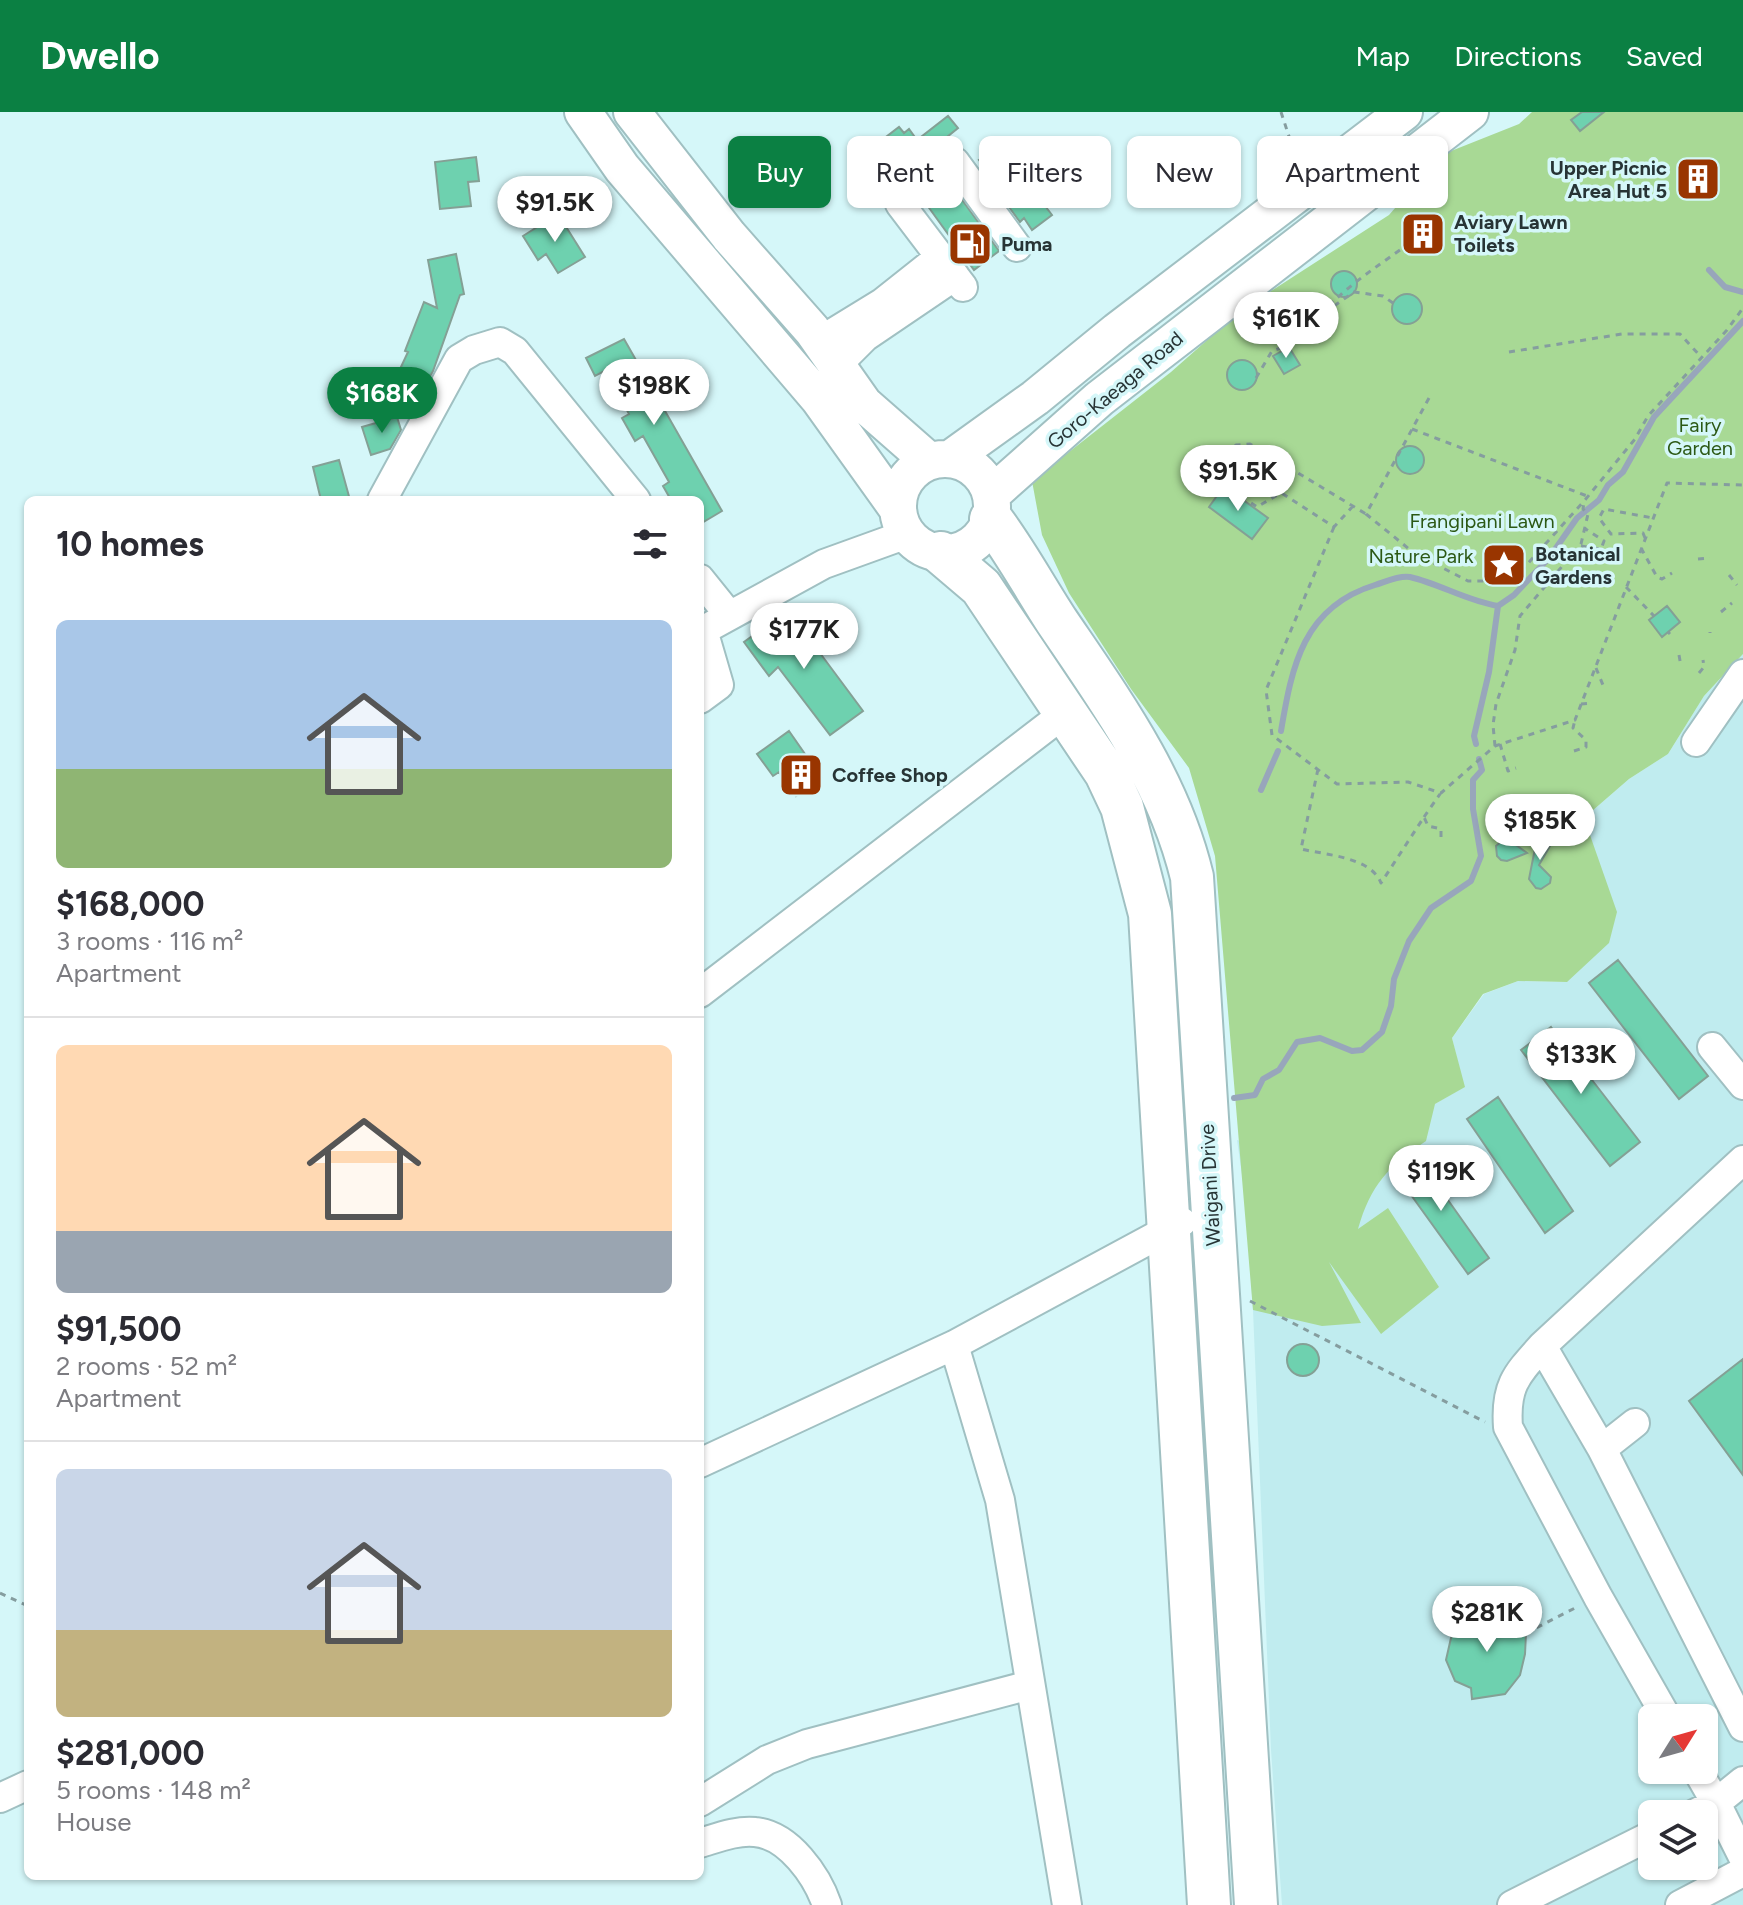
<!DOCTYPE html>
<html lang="en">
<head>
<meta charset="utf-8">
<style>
	:root { --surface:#fff; --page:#f7f7f7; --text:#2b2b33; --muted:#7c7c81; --line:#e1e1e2; --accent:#0b8043 }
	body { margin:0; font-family:Figtree,sans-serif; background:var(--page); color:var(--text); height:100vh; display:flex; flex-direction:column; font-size:30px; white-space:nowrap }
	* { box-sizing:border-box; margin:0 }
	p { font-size:26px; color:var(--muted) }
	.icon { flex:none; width:44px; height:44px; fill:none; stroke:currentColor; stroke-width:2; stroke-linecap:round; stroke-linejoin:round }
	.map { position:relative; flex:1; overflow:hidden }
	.panel { position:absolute; left:24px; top:384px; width:680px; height:1384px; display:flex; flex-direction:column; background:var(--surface); border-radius:12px; box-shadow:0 2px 6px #0004 }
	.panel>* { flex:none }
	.top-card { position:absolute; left:728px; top:24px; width:760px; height:72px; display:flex; gap:16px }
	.needle { width:52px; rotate:53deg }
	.buttons { position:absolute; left:1638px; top:1592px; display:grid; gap:16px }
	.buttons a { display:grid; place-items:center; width:80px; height:80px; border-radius:12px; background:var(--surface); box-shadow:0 2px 6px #0004; font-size:40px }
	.price { position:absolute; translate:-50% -68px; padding:0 18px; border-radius:28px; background:#fff; color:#222; font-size:26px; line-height:52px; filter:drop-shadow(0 2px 4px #0008) }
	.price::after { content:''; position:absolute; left:50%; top:48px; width:24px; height:18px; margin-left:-12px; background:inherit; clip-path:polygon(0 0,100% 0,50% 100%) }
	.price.selected { background:var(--accent); color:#fff }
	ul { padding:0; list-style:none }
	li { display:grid; align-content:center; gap:16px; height:424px; padding:0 32px }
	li+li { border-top:2px solid var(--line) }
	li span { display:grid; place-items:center; height:248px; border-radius:12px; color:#555 }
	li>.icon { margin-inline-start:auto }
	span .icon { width:144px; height:144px; fill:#fffc; stroke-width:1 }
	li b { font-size:34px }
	h2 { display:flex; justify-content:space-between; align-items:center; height:96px; padding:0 32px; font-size:34px }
	.chip { padding:0 28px; border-radius:12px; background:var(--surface); box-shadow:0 2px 6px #0004; font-size:28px; line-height:72px }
	.chip.selected { background:var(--accent); color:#fff }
	header { display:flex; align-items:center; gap:48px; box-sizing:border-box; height:112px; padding:0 40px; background:var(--accent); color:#fff }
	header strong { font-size:38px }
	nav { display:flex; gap:44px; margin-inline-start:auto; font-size:28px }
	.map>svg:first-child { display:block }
	.built { fill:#c0ecef; fill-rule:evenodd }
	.green { fill:#a8d995 }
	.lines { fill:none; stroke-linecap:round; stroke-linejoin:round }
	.stream { stroke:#98a6bb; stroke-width:6 }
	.building { fill:#6ed1af; stroke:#84a095; stroke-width:2 }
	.minor-casing { stroke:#a0c0c2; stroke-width:32 }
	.major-casing { stroke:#a0c0c2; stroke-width:40 }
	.highway-casing { stroke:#a0c0c2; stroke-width:46 }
	.path { stroke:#859d9f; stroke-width:3; stroke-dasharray:6 6; stroke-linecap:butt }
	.minor { stroke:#fff; stroke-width:28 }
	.major { stroke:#fff; stroke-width:36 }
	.highway { stroke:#fff; stroke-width:42 }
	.labels { text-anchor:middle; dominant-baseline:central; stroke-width:7; stroke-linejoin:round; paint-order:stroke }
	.poi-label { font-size:20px; font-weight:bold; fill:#273435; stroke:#d5f7f9; text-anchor:start }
	.street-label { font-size:20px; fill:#273435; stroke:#d5f7f9 }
	.park-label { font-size:20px; fill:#2c5915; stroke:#d5f7f9 }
</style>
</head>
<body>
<header>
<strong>Dwello</strong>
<nav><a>Map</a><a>Directions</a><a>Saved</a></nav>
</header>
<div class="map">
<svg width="1743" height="1793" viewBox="0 0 1743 1793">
	<rect width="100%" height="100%" fill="#d5f7f9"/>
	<path class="built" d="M1743,542V1793H1282L1271,1638L1253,1198L1245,1084L1237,1028L1262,1036L1377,1026L1464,975L1452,926L1484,882L1518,869L1567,870L1584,706L1629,667L1668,642L1704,584ZM1652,1606H1704V1658H1652ZM1652,1702H1704V1754H1652Z"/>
	<path class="green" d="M1532,0H1743V542L1704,584L1668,642L1629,667L1584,706L1617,800L1609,831L1567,870L1518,869L1483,882L1452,926L1465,975L1435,992L1426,1029C1388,1055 1371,1072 1358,1117L1388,1096L1439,1175L1381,1222L1329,1150L1361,1211L1322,1214L1253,1198L1215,744L1189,656L1131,577L1069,481L1042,423L1032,369L1171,260L1240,199L1389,103L1441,43L1519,12Z"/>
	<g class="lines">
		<path class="stream" d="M1709,158L1725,175L1743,180
			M1281,619C1292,554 1303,495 1375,473C1385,470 1400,463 1410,465C1440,472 1467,489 1498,494
			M1476,632L1474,624L1489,560L1498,494L1514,483L1549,446L1577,406L1599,388L1608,373L1623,360L1654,305L1743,209
			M1261,678L1278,639
			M1234,986L1255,983L1263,967L1279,958L1297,930L1320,926L1352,939L1362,938L1382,920L1391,894L1394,867L1409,829L1431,796L1471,769L1481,744L1473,697V668L1482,658L1479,647"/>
	</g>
	<path class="building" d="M1582,0H1604L1580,19L1571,8Z
		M948,4L958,16L895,67L881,77L876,74L860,52L872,43L869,38L899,15L904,21L909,17L917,28Z
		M1004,29L1021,52L1016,56L1052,103L1032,118L1024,106L1020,110L1006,91L1010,88L979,48Z
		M476,45L479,69L468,70L471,94L440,97L435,50Z
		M952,74L999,139L974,158L927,93Z
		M558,102L585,145L558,161L546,142L538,148L523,124Z
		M1425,103L1442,120L1421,141L1404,125Z
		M456,142L464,182L460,183L433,259L410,301L385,289L408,240L405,239L424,190L437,196L428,148Z
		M1331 172a13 13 0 1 1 26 0a13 13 0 1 1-26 0Z
		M1392 197a15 15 0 1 1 30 0a15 15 0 1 1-30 0Z
		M624,227L722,399L700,412V388H671L663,374L669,370L643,324L635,329L622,306L629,302L606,258L595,264L586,246Z
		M1289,235L1300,253L1284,262L1273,244Z
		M1227 263a15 15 0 1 1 30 0a15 15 0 1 1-30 0Z
		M397,305L401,318L390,337L371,343L362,315Z
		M1396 348a14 14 0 1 1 28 0a14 14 0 1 1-28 0Z
		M339,348L350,388H321L313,355Z
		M1224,374L1268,406L1252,427L1209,395Z
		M1667,494L1680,510L1662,525L1649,508Z
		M788,498L863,599L830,623L778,555L769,564L744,530Z
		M789,619L821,665L796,684L779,660L773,664L757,642Z
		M1540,711L1550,734L1539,753L1551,765L1550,771L1541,777L1536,776L1529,767Z
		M1504,727L1509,728L1527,741L1507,749L1501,748L1497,744L1496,734Z
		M1618,848L1708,964L1679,987L1589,871Z
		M1551,915L1640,1030L1610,1054L1521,938Z
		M1498,985L1573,1099L1545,1121L1467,1007Z
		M1414,1040L1489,1146L1468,1162L1393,1058Z
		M1287 1248a16 16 0 1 1 32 0a16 16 0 1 1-32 0Z
		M1743,1247V1363L1689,1289Z
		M1489,1496L1526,1521L1525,1542L1520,1563L1505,1582L1472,1587L1471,1576L1455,1569L1446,1548L1451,1526L1465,1506Z"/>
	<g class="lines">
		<g class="minor-casing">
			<path id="minor" d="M963,175L900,92L955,50L1017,135
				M820,229L882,191L940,145
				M837,253L865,225L955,164
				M382,388L459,247L474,238L500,230L515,239L636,388
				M700,467L729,503
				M700,520L824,452L907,422
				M700,587L719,573L703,518
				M1696,630L1743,562
				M700,881L1066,600
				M1712,935L1743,973
				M954,1233L1000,1388L1067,1793
				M1542,1234L1602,1337L1743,1615
				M1602,1337L1635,1311
				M700,1351L954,1233L1182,1110
				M1667,1606L1598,1485L1508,1315C1505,1274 1516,1263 1542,1234L1743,1048
				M1743,1669L1716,1691L1743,1745
				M0,1686L28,1673
				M700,1690L767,1648L807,1632L1030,1573
				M1694,1702L1716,1691L1697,1658
				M700,1731C717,1726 737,1718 755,1720C789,1723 817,1764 827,1793
				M1512,1793L1652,1723
				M1680,1793L1743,1760"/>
		</g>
		<g class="major-casing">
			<path id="major" d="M583,0L622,56L819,287L897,396
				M632,0L729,124L812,218L864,292L929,349
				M898 394a47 47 0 1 1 94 0a47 47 0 1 1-94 0Z
				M950,347L1035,286L1117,219L1404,0
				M991,383L1099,287L1470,0"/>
		</g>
		<g class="highway-casing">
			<path id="highway" d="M991,407C1016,440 1035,476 1058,511C1113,592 1169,669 1192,765L1256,1793
				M941,441L981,475L1106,661L1122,695L1150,802L1209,1793"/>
		</g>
		<path class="path" d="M1281,0L1297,49
			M1334,194L1354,180L1383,184L1393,191
			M1509,240L1622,222H1680L1702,246
			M1256,266L1272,239L1304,228C1322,189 1375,156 1410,131
			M1429,286L1366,402L1414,441L1468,469H1512L1585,388L1635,327L1648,304L1727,218L1743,196
			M1412,317L1587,384
			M1237,352L1234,379L1257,395L1279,382
			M1353,394L1334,415L1237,352L1228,342L1236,333L1250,332L1366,402
			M1334,415L1266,578L1272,623L1337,672L1408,670L1441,681L1495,634L1575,608L1667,371L1743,373
			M1645,426L1643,421L1611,422L1599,406L1604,397L1653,406
			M1581,434L1601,437L1604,429L1584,416
			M1641,436L1657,465L1662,467L1672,461
			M1698,447L1710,446
			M1729,463L1737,473
			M1626,475L1654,504
			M1721,500L1732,491
			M1668,520L1670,522
			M1710,521V520
			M1679,543L1681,554
			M1596,556L1605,578
			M1699,561L1704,555L1703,548
			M1581,592L1592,591
			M1500,632L1508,659L1516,656
			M1495,634L1493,613L1496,592L1515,538L1520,504L1581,432L1588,402L1583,397L1584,390
			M1574,639L1586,635V628L1573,616L1575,608
			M1318,657L1301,737C1326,743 1371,745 1381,771L1424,705L1428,714L1441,717V729
			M1424,705L1440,682
			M1250,1189L1485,1310
			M0,1481L28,1494
			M1526,1521L1577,1495"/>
		<use href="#minor" class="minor"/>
		<use href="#major" class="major"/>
		<use href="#highway" class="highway"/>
	</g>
	<defs>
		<g id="building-square" transform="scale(2.3)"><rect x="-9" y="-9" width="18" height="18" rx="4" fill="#993500" stroke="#d5f7f9"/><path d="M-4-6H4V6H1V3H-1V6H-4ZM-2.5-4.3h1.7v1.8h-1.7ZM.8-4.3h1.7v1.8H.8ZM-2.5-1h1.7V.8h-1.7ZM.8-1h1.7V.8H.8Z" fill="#fff"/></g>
		<g id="fuel-square" transform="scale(2.3)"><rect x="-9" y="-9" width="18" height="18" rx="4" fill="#993500" stroke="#d5f7f9"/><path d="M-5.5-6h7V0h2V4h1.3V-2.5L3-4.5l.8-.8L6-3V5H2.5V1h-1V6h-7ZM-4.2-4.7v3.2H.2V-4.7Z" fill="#fff"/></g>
		<g id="sight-square" transform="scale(2.3)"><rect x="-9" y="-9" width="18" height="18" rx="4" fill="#993500" stroke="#d5f7f9"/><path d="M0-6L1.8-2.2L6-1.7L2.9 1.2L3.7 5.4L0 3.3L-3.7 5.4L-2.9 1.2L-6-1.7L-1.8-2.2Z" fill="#fff"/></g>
	</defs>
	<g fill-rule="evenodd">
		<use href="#building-square" x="1698" y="67"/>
		<use href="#building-square" x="1423" y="122"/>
		<use href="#fuel-square" x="970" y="132"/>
		<use href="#sight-square" x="1504" y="453"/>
		<use href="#building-square" x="801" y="663"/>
	</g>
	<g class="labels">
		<g class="poi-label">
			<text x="1667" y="56" text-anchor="end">Upper Picnic<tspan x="1667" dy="23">Area Hut 5</tspan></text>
			<text x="1454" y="110">Aviary Lawn<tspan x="1454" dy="23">Toilets</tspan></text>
			<text x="1001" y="132">Puma</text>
			<text x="1535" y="442">Botanical<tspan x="1535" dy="23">Gardens</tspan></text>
			<text x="832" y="663">Coffee Shop</text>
		</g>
		<g class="street-label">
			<text transform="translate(1115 278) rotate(-40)">Goro-Kaeaga Road</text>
			<text transform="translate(1210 1073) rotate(-93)">Waigani Drive</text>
		</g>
		<g class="park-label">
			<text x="1700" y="313">Fairy<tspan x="1700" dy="23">Garden</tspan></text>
			<text x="1482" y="409">Frangipani Lawn</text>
			<text x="1421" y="444">Nature Park</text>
		</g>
	</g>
</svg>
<div class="buttons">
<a><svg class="needle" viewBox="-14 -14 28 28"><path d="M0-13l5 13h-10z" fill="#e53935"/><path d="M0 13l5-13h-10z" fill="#7c7c81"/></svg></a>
<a><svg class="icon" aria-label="layers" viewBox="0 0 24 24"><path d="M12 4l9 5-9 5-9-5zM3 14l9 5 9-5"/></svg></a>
</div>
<b class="price" style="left:555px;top:132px">$91.5K</b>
<b class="price" style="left:1286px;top:248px">$161K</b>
<b class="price" style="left:654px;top:315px">$198K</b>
<b class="price selected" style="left:382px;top:323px">$168K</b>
<b class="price" style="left:1238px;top:401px">$91.5K</b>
<b class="price" style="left:804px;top:559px">$177K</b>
<b class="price" style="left:1540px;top:750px">$185K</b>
<b class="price" style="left:1581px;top:984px">$133K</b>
<b class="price" style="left:1441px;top:1101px">$119K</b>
<b class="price" style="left:1487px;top:1542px">$281K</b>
<div class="top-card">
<a class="chip selected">Buy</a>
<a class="chip">Rent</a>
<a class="chip">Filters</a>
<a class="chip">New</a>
<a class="chip">Apartment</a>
</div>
<section class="panel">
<h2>10 homes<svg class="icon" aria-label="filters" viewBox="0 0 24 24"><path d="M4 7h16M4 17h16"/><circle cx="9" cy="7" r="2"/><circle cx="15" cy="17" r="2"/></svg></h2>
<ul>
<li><span style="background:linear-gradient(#a9c7e8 60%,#8fb573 0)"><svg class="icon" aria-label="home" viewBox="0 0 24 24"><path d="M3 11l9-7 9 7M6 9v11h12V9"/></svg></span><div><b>$168,000</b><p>3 rooms · 116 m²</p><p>Apartment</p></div></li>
<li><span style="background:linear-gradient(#ffd9b3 75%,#9aa5b1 0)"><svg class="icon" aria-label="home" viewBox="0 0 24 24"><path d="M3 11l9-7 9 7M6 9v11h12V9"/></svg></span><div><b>$91,500</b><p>2 rooms · 52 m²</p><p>Apartment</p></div></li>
<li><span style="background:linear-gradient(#c9d6e8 65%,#c2b280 0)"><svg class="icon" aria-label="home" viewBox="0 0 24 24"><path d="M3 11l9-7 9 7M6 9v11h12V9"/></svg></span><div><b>$281,000</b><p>5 rooms · 148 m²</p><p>House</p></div></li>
</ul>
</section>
</div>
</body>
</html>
